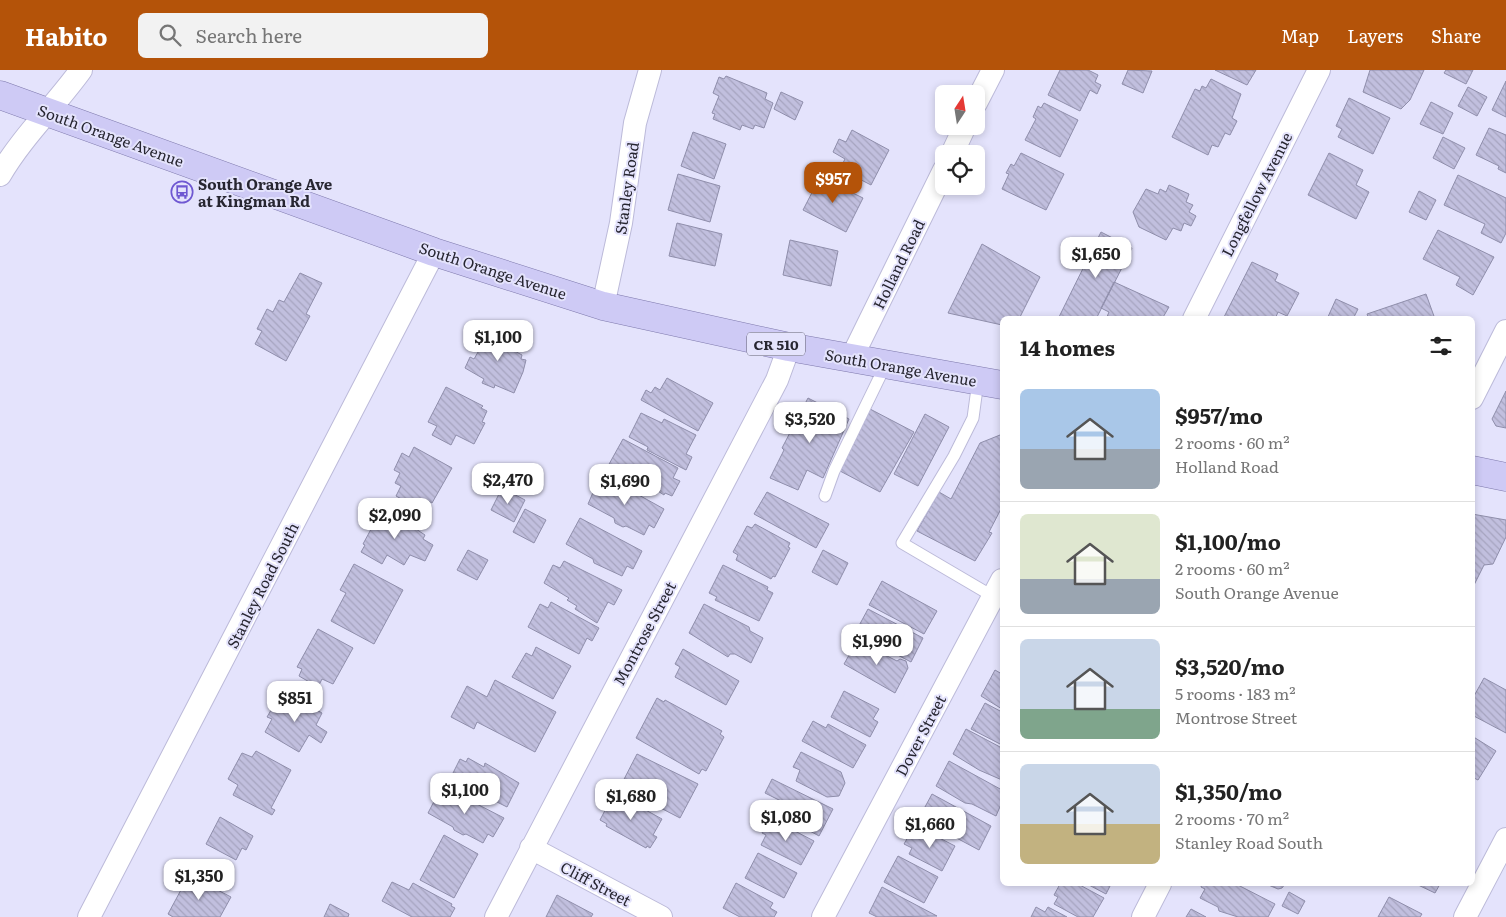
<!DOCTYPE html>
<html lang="en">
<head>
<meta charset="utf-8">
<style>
	:root { --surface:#fff; --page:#f2f2f2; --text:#222; --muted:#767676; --line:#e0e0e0; --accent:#b45309 }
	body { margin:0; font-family:Literata,serif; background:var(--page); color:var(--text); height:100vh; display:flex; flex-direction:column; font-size:19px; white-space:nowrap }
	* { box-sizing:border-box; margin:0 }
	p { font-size:16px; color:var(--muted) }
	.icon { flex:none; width:28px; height:28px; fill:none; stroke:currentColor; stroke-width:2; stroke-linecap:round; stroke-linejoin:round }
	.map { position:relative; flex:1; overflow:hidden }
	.panel { position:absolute; left:1000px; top:246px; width:475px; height:570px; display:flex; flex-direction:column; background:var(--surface); border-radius:8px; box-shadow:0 2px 8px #0003 }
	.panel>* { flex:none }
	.needle { width:32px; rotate:12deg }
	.tools { position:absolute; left:935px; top:15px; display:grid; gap:10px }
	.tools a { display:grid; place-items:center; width:50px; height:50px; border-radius:8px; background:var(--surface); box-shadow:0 2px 8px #0003; font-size:25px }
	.price { position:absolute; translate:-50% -42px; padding:0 11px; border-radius:10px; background:#fff; color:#222; font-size:16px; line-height:32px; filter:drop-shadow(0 1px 2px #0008) }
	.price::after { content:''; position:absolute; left:50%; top:30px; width:15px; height:11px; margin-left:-8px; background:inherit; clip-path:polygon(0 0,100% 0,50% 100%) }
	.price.active { background:var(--accent); color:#fff }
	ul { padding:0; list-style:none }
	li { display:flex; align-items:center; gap:15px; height:125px; padding:0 20px }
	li+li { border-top:1px solid var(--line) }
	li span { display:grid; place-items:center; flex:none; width:140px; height:100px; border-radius:8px; color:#555 }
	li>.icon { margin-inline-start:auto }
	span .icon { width:60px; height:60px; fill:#fffc; stroke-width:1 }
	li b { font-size:21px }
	h2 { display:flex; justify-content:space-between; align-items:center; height:60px; padding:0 20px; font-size:21px }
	header { display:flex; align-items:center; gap:30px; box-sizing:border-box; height:70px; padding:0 25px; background:var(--accent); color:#fff }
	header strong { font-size:24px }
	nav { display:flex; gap:28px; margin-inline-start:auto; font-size:18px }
	.search { width:350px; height:45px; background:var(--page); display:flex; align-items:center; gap:12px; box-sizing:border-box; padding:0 18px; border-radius:8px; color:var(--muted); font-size:19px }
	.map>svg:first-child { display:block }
	.building { fill:url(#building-back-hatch); stroke:#8f8eab }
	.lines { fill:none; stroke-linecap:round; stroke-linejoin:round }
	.lane-casing { stroke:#bcbad9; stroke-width:13 }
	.street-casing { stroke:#bcbad9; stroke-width:24 }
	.primary-casing { stroke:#7e79ac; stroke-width:29 }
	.lane { stroke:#fff; stroke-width:11 }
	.street { stroke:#fff; stroke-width:22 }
	.primary { stroke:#cecaf5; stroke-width:28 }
	.labels { text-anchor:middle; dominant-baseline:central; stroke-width:4; stroke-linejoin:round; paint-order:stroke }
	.shield { fill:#e4e3fc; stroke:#605f6e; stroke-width:1 }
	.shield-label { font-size:14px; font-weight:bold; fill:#272631 }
	.street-label { font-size:15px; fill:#272631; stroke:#e4e3fc }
	.poi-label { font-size:15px; font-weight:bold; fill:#272631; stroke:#e4e3fc; text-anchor:start }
</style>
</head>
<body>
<header>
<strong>Habito</strong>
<div class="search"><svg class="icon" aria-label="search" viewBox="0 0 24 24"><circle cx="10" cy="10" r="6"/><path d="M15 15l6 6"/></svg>Search here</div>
<nav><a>Map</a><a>Layers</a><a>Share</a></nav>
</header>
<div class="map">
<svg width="1506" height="847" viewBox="0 0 1506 847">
	<defs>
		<pattern id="building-back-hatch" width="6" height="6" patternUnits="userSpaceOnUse" patternTransform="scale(1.25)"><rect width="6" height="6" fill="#c1bfde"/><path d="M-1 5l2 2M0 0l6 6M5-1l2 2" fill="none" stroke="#a6a4bf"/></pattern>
	</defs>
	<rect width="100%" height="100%" fill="#e4e3fc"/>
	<path class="building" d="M1060,0H1088L1098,5L1095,12L1101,15L1097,24L1090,20L1080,41L1048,25Z
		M1128,0L1152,1L1143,23L1122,14Z
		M1215,0H1256L1247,15Z
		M1370,0H1424L1410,30L1401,39L1363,22Z
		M1446,0H1473L1466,14L1444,3Z
		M726,6L767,23L765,29L773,33L764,58L755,55L753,59L742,55L740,60L713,49L715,44L712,43L719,26L713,23L719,7L724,9Z
		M1211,9L1241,24L1232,48L1237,51L1230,65L1225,63L1218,77L1212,75L1208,85L1172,67L1195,19L1200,21L1202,16L1206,18Z
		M1506,11V47L1492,40Z
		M1468,17L1487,27L1477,46L1458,36Z
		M781,22L803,32L795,50L774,39Z
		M1349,28L1390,48L1373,84L1338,67L1342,59L1336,56Z
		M1431,32L1453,43L1443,64L1420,54Z
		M1044,33L1078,50L1060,87L1025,70L1036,49L1033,47L1038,36L1041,38Z
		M1489,58L1506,65V103L1498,99L1499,96L1476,85Z
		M852,60L889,80L871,115L840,99L845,89L833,82L839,69L846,72Z
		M693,62L726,74L714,109L681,96Z
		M1443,67L1465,78L1454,99L1433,88Z
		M1021,83L1064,104L1046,140L1002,119L1009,104L1006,103L1011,94L1014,96Z
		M1329,83L1363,100L1356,115L1369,122L1356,149L1308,125Z
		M678,104L720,116L710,152L668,140Z
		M1458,105L1506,128V163L1501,173L1481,163L1485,154L1444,135Z
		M820,107L863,128L846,162L803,140Z
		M1169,115L1189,124L1186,132L1193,135L1189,142L1196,146L1191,156L1184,153L1181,161L1173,158L1166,170L1139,157L1133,142L1146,119L1158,124L1160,119L1166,122Z
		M1419,121L1436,130L1426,150L1409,142Z
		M677,153L722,164L715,196L669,186Z
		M1438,160L1494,187L1473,225L1456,215L1460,207L1423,189Z
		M1101,162L1132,178L1096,249H1058Z
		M790,170L838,181L831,216L783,205Z
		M982,174L1040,207L1019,249H1002V255L948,243Z
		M1252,192L1278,204L1275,211L1299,223L1287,246L1278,242L1275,249H1223Z
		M300,203L322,213L306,244L310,246L286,291L255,274L262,261L257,259L267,239L273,242L279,230L284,232Z
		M1114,212L1169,237L1162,249H1106L1109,242L1101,238Z
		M1426,224L1435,249H1369L1367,244Z
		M1336,229L1358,239L1353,249H1327Z
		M492,258L514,268L509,278L522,285L521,289L526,290L523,302L514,323L495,315L494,318L482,313L484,309L465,298L470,287L474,289Z
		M667,308L713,333L698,361L641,330L646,320L651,323L655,317L660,320Z
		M446,317L483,336L481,338L487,341L482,352L485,353L474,374L456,365L451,375L432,365L437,356L428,352Z
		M1506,321V358L1496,356L1492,349Z
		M808,328L849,349L823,408L807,400L798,420L770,408L784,380L782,378Z
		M870,339L914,362L880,422L840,401Z
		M641,343L662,353L664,349L696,365L686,384L692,387L686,400L647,380L648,377L629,367Z
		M925,344L949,357L918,416L894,404Z
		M1000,365L1002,367V437L989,462L992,463L975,491L917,461L939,422L951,429L980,373Z
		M623,369L678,398L673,408L680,411L672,426L665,423L664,425L647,414L642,415L627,403L626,406L608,396Z
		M414,377L452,398L432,433L425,429L420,439L396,426L401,416L395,413L400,403L394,400L402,383L409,387Z
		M601,404L664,439L654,458L649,455L644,465L626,456L623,457L615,453L614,448L588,434Z
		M502,418L525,430L514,452L491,440Z
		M767,422L829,454L816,478L754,444Z
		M383,437L425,465L423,469L433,475L425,491L410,485L404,495L387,485L382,494L361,482L365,475L363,474Z
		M525,439L546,450L534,473L513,462Z
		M1472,444L1506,450V467L1493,494L1484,495L1472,519Z
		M580,448L642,481L633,499L627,496L622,506L594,493L593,489L566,474Z
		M755,454L790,473L788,477L790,478L775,507L773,506L771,509L736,490L738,485L733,482L747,456L752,458Z
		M468,480L488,490L477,510L457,500Z
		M823,480L848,493L837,515L812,502Z
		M564,491L622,520L614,535L608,532L597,553L575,539L577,536L567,530L569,528L544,513L553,495L560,498Z
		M354,494L403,520L374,574L331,551L346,523L340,520Z
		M723,495L768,517L767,520L773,523L759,551L715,530L717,527L709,523Z
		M882,511L937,541L924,564L869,535Z
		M551,532L599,558L592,571L587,568L579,584L528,557L540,534L548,538Z
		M704,534L749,557L750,561L763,568L751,593L735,584H730L728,587L689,563Z
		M868,539L923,568L911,592L855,563Z
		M318,559L353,578L333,614L322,609L318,617L299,606L302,599L297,597Z
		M857,571L897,591L900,589L906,591L908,598L895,623L844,594Z
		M536,577L571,596L553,629L512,607L526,583L532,586Z
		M683,579L739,611L726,635L675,607L680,597L675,594Z
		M995,600L1002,604V639L981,626Z
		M1484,608L1506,620V663L1472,645V625L1474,626Z
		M495,610L556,642L535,682L477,652L474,659L451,647L467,616L487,627Z
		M844,621L879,639L873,649L878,652L870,667L831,647Z
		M287,622L322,643L316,655L327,662L321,673L309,665L299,682L265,662L272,649L267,647L274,635L279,637Z
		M657,628L664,632L665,630L722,661L720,664L724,667L706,701L702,699L699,704L636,668Z
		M985,633L1002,642V675L971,659Z
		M813,651L826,658L828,654L866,675L853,698L802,671Z
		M966,659L1002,678V710L979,700L953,684Z
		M1472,666L1496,681L1478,710L1472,707Z
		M256,681L291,700L271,738L275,740L272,745L233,725L238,715L228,709L242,683L252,687Z
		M801,682L841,702L845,713L839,726L827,727L796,711L800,700L793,697Z
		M637,684L698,714L680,748L620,717Z
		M468,688L484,697L485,693L519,713L507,737L473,720L474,717L452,705L460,689L466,692Z
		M949,691L1002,720V732L996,746L972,734L965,733L936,716Z
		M772,709L833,739L819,766L779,744L785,733L765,723Z
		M442,716L504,748L493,767L488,764L483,773L466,764L463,765L454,760L453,757L428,743Z
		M932,724L991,756L979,780L919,748Z
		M613,725L621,729L622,727L662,749L653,765L657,767L650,778L647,776L646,778L606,756L607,754L600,750Z
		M220,747L253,766L246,780L242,778L236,790L206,774Z
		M770,748L814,771L801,795L761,775L766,765L762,763Z
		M922,759L955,776L942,801L909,784L912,778L904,774L912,760L919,764Z
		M444,765L478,784L454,828L420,810Z
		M758,783L797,803L784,828L745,808Z
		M898,786L938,807L924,833L884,812Z
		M189,805L231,827L220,847H173L168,844Z
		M392,812L409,820L413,813L452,834L451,836L455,838L450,847H412L382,831Z
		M736,813L773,833L770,838L777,842L774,847H740L723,838Z
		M1060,814H1078L1104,828L1093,847H1078L1054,834L1058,827L1054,825Z
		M1087,814H1111L1106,824Z
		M1202,814H1236L1275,834L1268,847H1238L1219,841L1218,837L1200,828L1205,819L1201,817Z
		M1266,814H1285L1282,818L1278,819Z
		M1416,814H1440L1435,823Z
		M882,817L937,846L877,847L869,843Z
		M1289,822L1305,831L1298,844L1282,836Z
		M557,825L593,844L591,847H546Z
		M1389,827L1422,844L1420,847H1378Z
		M330,834L349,844L348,847H324Z
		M1036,837L1045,842L1048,837L1067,847H1031Z
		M1191,839L1206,847H1186Z"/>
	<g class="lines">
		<g class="lane-casing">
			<path id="lane" d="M978,311L973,348L954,386L902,473L994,527
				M825,426L834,401L886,294"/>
		</g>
		<g class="street-casing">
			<path id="street" d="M976,33L993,0
				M952,84L965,56
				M0,105C22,67 55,36 81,0
				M603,236L621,153L635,53L650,0
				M1194,249L1319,0
				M852,287L944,100
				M1472,328L1506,261
				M531,778L661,847
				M89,847L434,182
				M496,847L777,310L789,277
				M823,847L1002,510
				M1143,847L1160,814
				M1465,847L1506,769"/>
		</g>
		<g class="primary-casing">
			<path id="primary" d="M0,25L434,182L603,236L789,277L1002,315
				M1472,400L1506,407"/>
		</g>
		<use href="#lane" class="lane"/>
		<use href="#street" class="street"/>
		<use href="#primary" class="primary"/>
	</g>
	<defs>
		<g id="bus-ring" transform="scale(1.125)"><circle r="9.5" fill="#e4e3fc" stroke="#6f58d2" stroke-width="1.5"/><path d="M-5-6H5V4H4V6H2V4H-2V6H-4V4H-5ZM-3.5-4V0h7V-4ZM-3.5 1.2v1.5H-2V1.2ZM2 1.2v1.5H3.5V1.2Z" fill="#6f58d2"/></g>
	</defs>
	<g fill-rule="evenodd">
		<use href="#bus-ring" x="182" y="122"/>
	</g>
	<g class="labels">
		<rect class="shield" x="747" y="262.5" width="58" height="23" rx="4"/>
		<g class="shield-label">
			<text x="776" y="274">CR 510</text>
		</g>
		<g class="street-label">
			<text transform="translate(111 65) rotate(20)">South Orange Avenue</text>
			<text transform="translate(626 118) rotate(-82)">Stanley Road</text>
			<text transform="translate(1256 124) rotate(-63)">Longfellow Avenue</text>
			<text transform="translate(898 194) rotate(-64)">Holland Road</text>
			<text transform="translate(493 200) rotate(18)">South Orange Avenue</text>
			<text transform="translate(901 297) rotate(10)">South Orange Avenue</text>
			<text transform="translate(262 515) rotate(-63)">Stanley Road South</text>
			<text transform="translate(644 563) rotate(-62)">Montrose Street</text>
			<text transform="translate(920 665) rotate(-62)">Dover Street</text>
			<text transform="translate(596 813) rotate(28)">Cliff Street</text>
		</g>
		<g class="poi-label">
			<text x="198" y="113">South Orange Ave<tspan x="198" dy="17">at Kingman Rd</tspan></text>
		</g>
	</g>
</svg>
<div class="tools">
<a><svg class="needle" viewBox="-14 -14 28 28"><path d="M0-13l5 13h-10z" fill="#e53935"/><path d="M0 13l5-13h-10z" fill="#767676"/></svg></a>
<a><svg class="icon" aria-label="locate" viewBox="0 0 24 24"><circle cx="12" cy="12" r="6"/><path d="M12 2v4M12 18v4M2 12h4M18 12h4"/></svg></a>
</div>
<b class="price active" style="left:833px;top:134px">$957</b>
<b class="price" style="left:1096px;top:209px">$1,650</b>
<b class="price" style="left:498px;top:292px">$1,100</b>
<b class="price" style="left:810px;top:374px">$3,520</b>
<b class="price" style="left:508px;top:435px">$2,470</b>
<b class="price" style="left:625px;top:436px">$1,690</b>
<b class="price" style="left:395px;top:470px">$2,090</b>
<b class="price" style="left:877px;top:596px">$1,990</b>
<b class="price" style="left:295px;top:653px">$851</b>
<b class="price" style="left:465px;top:745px">$1,100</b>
<b class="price" style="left:631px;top:751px">$1,680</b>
<b class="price" style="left:786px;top:772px">$1,080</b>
<b class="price" style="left:930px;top:779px">$1,660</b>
<b class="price" style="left:199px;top:831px">$1,350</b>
<section class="panel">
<h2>14 homes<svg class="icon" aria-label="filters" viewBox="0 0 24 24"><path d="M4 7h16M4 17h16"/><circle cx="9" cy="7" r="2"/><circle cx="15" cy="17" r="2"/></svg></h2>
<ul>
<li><span style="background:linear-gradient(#a9c7e8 60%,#9aa5b1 0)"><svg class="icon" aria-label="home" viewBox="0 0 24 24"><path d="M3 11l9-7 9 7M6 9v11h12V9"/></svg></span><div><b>$957/mo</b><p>2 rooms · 60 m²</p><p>Holland Road</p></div></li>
<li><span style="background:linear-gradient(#dfe7d0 65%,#9aa5b1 0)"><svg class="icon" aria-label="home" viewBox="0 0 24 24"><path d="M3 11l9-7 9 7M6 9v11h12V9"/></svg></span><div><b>$1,100/mo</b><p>2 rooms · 60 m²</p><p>South Orange Avenue</p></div></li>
<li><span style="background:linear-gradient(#c9d6e8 70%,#7fa58c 0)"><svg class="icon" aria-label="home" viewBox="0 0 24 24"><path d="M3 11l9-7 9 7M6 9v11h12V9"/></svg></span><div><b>$3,520/mo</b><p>5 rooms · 183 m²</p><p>Montrose Street</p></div></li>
<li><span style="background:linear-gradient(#c9d6e8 60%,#c2b280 0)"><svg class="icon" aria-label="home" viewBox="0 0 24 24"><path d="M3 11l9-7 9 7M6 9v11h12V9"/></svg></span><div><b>$1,350/mo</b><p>2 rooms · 70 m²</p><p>Stanley Road South</p></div></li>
</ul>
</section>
</div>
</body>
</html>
